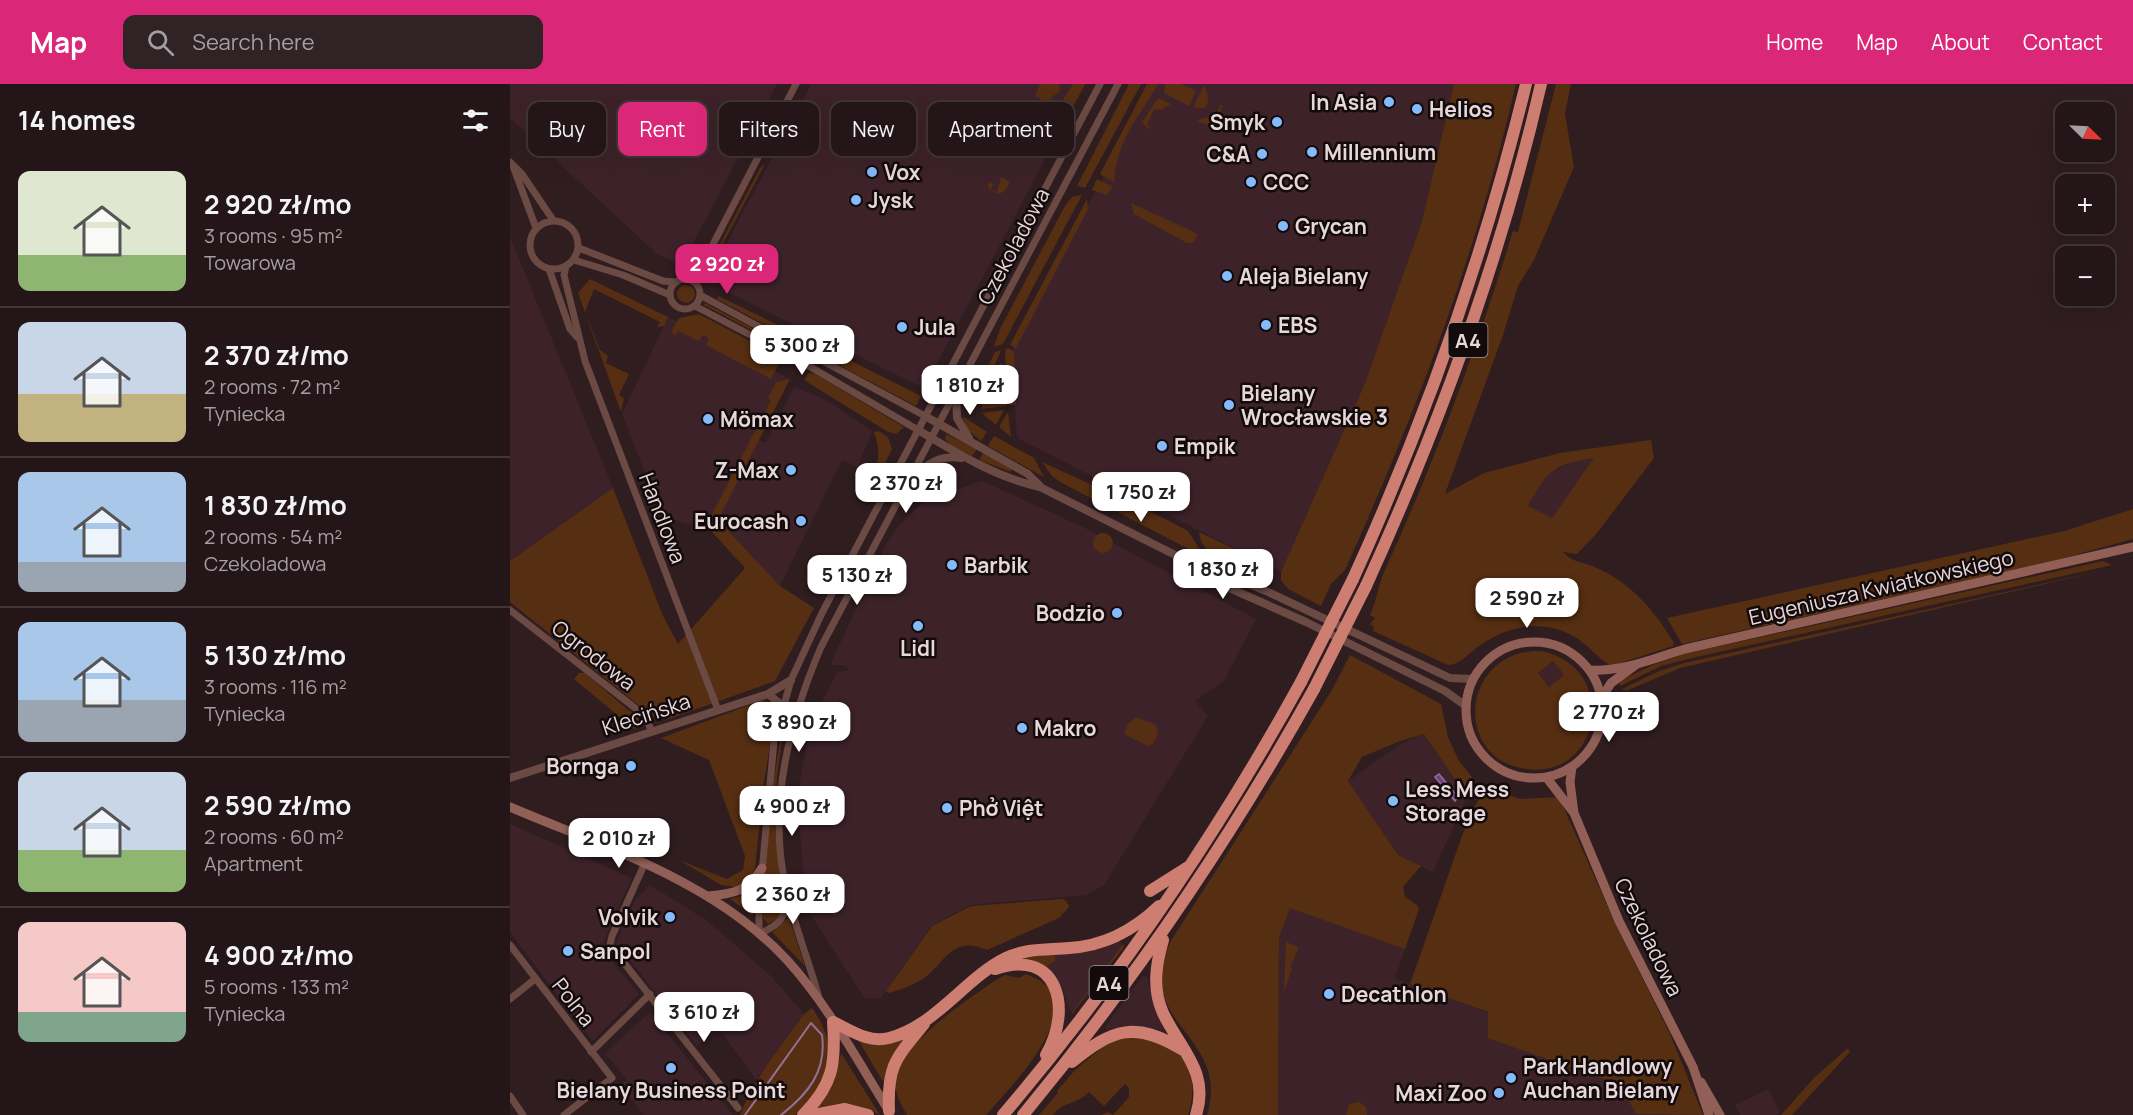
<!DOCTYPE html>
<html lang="en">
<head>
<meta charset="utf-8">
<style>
	:root { --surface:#241618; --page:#302325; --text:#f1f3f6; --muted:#a39fa2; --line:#413537; --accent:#db2777 }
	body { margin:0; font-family:Manrope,sans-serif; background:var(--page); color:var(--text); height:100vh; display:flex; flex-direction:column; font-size:22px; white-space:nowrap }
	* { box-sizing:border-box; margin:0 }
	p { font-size:20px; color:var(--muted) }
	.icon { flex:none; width:33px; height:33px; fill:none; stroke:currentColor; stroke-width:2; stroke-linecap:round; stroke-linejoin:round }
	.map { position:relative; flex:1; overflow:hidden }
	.sheet { display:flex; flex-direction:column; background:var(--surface); width:510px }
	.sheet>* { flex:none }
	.top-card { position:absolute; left:18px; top:18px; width:570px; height:54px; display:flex; gap:12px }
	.needle { width:39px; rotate:114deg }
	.controls { position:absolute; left:1545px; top:18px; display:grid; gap:12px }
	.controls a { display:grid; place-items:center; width:60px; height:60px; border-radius:12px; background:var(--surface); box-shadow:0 6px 24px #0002,0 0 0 2px var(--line); font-size:30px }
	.price { position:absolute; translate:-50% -51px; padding:0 14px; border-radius:12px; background:#fff; color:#222; font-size:20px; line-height:39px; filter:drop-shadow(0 2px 3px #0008) }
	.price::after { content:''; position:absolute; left:50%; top:36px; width:18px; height:14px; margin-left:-9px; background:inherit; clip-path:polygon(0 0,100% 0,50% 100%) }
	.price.selected { background:var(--accent); color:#fff }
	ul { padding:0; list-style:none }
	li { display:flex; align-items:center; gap:18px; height:150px; padding:0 18px }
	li+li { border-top:2px solid var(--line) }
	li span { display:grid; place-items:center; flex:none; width:168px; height:120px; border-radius:12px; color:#555 }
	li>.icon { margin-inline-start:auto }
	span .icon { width:72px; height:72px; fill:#fffc; stroke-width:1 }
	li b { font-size:26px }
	h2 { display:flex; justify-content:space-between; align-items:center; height:72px; padding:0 18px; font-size:26px }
	.tag { padding:0 21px; border-radius:12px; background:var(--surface); box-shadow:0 6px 24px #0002,0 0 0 2px var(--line); font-size:21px; line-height:54px }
	.tag.selected { background:var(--accent); color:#fff }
	header { display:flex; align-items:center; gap:36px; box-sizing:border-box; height:84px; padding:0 30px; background:var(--accent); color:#fff }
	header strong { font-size:28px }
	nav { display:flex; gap:33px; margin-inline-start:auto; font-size:21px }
	.search { width:420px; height:54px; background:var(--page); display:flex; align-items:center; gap:15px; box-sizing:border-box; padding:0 21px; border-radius:12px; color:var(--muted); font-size:22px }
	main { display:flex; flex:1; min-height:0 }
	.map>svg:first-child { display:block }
	.built { fill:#3d2329 }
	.green { fill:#562e12; fill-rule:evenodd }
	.water { fill:#714379; stroke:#947096; stroke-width:1.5 }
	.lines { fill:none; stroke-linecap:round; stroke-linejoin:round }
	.stream { stroke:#947096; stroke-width:2 }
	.minor { stroke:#6b4a44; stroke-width:7 }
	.tertiary { stroke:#6b4a44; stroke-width:8 }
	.secondary { stroke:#925f56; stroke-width:9 }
	.motorway { stroke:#cd7e70; stroke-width:12 }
	.motorway-bridge { stroke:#cd7e70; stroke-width:12 }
	.poi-dot { fill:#85bbfb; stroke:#130a0b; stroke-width:2 }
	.labels { text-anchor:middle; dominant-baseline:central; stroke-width:5; stroke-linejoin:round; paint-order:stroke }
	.shield { fill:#130a0b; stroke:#a79a9c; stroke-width:1.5 }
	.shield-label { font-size:20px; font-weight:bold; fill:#e6d8da }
	.poi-label { font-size:21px; font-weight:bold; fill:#e6d8da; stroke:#130a0b; text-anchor:start }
	.street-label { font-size:21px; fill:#e6d8da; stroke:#130a0b }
</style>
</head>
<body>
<header>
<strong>Map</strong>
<div class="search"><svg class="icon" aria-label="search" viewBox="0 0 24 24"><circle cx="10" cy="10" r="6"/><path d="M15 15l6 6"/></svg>Search here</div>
<nav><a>Home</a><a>Map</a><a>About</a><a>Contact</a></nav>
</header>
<main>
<section class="sheet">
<h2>14 homes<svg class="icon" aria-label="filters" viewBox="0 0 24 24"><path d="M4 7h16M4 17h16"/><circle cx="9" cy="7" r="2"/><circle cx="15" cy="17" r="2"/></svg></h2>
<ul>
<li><span style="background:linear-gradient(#dfe7d0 70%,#8fb573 0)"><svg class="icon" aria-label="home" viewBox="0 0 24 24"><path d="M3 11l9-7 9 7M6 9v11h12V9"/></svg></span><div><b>2 920 zł/mo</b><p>3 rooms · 95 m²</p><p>Towarowa</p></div></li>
<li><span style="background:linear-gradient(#c9d6e8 60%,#c2b280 0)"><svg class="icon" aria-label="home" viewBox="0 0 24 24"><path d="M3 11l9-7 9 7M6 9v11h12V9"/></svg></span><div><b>2 370 zł/mo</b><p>2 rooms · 72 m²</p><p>Tyniecka</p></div></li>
<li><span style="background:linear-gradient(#a9c7e8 75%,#9aa5b1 0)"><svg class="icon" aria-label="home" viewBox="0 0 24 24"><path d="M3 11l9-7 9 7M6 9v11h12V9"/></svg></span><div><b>1 830 zł/mo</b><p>2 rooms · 54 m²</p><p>Czekoladowa</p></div></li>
<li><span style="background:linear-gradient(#a9c7e8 65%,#9aa5b1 0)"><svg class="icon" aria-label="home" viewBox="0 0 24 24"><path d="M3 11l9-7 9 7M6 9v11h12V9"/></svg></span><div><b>5 130 zł/mo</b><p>3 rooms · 116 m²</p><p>Tyniecka</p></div></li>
<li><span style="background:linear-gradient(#c9d6e8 65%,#8fb573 0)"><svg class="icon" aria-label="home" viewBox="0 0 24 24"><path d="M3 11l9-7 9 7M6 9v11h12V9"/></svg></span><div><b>2 590 zł/mo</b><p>2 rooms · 60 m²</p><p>Apartment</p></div></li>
<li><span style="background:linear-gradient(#f6c9c9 75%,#7fa58c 0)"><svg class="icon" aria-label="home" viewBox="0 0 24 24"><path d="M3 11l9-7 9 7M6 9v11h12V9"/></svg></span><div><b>4 900 zł/mo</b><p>5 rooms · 133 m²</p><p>Tyniecka</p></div></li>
</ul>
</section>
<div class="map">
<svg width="1623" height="1031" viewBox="0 0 1623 1031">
	<rect width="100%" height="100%" fill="#301d20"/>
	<path class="built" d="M0,0H267L171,182L146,169L0,34Z
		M301,0H575L414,304L213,206L223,187L206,180Z
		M642,0H944L912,137L855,299L771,488L507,354L501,268Z
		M0,153L103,404L0,477Z
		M158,233L280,295L249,356L256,359L284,303L314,315L362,347L348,383L332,376L270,502L207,436L201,447L152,432L112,330Z
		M1085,374L1042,434L1018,422L1036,389L1067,377Z
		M472,397L571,442L746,535L714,597L685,617L698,632L594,801L576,811L460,821L421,842L371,914L355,915L297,825L293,810L294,793L287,714L300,642L327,588L340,586L333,581H320L376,460L390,440L416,416Z
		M1043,577L1054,591L1039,603L1028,589Z
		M914,650L957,713L923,788L888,771L838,697L892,659Z
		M0,740L122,794L91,864L129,910L83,957L0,848Z
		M140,801L196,836L262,893L294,930L246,996L209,944L187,962L106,858L125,816Z
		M780,823L895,865L885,894L1182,1005L1193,1031H768L769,853Z
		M607,855L613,860L561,929L552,903L536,883L545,877V869Z
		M633,892L637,893L644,921L656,946L621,942L597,946L595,943Z
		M140,928L223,1031H134L110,1001L117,996L95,969Z
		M1258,1005L1270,1028L1267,1031H1230L1225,1021Z"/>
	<path class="green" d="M530,0H549L550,7L536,18L525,12Z
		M563,0H575L557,34L550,31L548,23Z
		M619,0H631L575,104L567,102Z
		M637,0H648C627,38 608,52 604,98L590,90Z
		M655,0H671L686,7L679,22L654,9Z
		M944,0H1006C967,169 906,329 835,486L821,500L811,522L778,505L771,496V488L855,299L912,137Z
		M1046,0H1061L1055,30L1064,83L1024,176L1008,202L993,251L935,410L974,389L1050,369L1141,356L1144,374L1087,449L1067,470L1053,468C1062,479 1075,478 1087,484C1122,500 1145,527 1164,559L1163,562L1101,582C1090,576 1078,561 1065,553C1033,534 998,542 969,562C959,569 950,581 938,581L863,547L864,543L860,540L865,534L860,531C867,516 868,502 874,488C925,377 967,264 1003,147L1008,148ZM1084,374L1042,434L1018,422C1038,386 1042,381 1084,374Z
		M694,1C698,9 700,16 695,24H683Z
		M648,14L661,20L651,26L644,25L637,41L642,44L639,45L632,39Z
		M289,15L262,66V60L283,19Z
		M711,20L713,21L703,43L687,37L706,30Z
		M255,80L200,184L197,185L250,84Z
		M491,93L500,98L495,107L489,110L479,105L478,102L479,98L483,100L481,105L487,108Z
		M587,95L603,103L597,111L582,106Z
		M572,111L493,260L484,263L490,245L556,120L562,113Z
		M577,115L578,125L506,264L500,261Z
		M621,119L688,150L683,159H677L624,130Z
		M80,195L158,233L154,242L147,243L150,238L84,205L75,228L90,266L98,272L96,279L119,290L109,311L114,314L111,328L68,209Z
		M167 210a9 9 0 1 1 18 0a9 9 0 1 1-18 0Z
		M208,212L285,249L282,255L207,215Z
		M195,219L278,263L277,265L194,221Z
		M189,230L272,274L261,295L196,261L199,255L193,251L189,257L168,247L165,252L163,251L162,246L169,234Z
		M307,260L411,312L406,322L310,271Z
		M498,264L504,268L506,321H500L495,272L496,265Z
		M491,266L471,315L476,286L485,268Z
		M492,279L497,322L471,325L488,281Z
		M299,289L305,290L394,343L386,350L378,348L294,296Z
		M472,293L466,320L461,324L455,322L459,311Z
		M280,295L208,436L270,502L304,524L265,597L159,635H146L0,518V477L103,404L153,532L168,560L235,484L201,447L195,444L261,316L258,314L266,298Z
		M494,326L486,341L472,329Z
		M498,328L501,353L489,343Z
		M452,332L477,348L471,357L458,346Z
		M369,347L378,353L382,365L359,412L354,410C365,385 374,376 364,348Z
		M436,350L467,365L462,372L442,362L435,355Z
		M484,352L524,374L534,393L478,362Z
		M473,369L501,385V388L469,376Z
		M532,378L593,406L605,409L678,447L691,467L711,482L552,399L542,392Z
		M1623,425V455L1539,478L1172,560L1157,534L1554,447Z
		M689,448L743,474L747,480L746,488C726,480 691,475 689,448Z
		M583 459a10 10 0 1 1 20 0a10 10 0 1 1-20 0Z
		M1593,477L1602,481L1182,574L1151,582L1110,602L1109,597L1145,580L1174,570Z
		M1604,484L1170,584L1116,607L1112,605L1147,588L1174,579Z
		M1031,567C1110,583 1092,695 1017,685C941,676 951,565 1031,567ZM1043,577L1054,591L1039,603L1028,589Z
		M840,571L931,620L938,653L949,677L962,693L955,710L914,650L890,657L852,673L838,697L888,771L911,782L893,803L895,813L907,821L909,825L895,865L780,824L769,853L768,1031H697C722,949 618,940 662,855L822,606Z
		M69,589H75L118,626L129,632L132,641L124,645L64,595Z
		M253,616L265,631L254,698L245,784L240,794L225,803L211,801L169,776L217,795L233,786L235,772L199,676L151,654Z
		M626,633L646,641L648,650L643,660L638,662L614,650L618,640Z
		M275,635L267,692L265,743L273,826L268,834L258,840L253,834C257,769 260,699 275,635Z
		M977,703L1010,715L1049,713L1105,839L1160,950L1193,1031L1126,1030L1110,1001L978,954V928L900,900L952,752L966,720Z
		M243,805H246L243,832L220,815L232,812Z
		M553,815L557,818L559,823L549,834L477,866C445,852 438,873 418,891C408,900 392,905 379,909L376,907L422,842L461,822Z
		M278,834H279L295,882L262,848Z
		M776,858L789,863L780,883L782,884L774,908Z
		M613,860L614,863L562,930V928Z
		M545,869V877L536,883L525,877L509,875Z
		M516,890C590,915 501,1002 476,1031H397C392,1022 386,1012 385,1001C383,964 458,915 486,896L495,891L509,894Z
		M302,924C331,965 322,1000 285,1031H230C244,994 271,962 294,930Z
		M630,951C641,956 654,960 665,966C686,979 685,1011 678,1031H591L598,1028L603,1031L619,1013V1004L615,1000L594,1022L579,1008C567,1021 553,1017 543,1031H529L548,1009L547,1007L565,986L601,956Z
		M397,952L381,975L373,998L349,957Z
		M1338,964L1340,968L1282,1031H1271L1304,994Z
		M331,970V969L370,1031L361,1027L306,1025L322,1003Z
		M849,1018L856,1023L857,1031H836L839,1020Z"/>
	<path class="water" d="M929,690L948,713L945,717L925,693Z"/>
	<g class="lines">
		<path class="stream" d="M235,1031L301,939L312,951C317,987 298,1010 271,1031"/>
		<path class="minor" d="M0,78L12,90L43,136
			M3,82L26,144
			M20 161a24 24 0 1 1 48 0a24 24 0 1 1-48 0Z
			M69,164L153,197L166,198
			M64,176L113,191L160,211
			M56,182L54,191L75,277L208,626
			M39,185L60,245L67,253
			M160 210a15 15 0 1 1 30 0a15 15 0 1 1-30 0Z
			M184,197L286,0
			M190,211L415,332
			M185,222L292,278L408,346
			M0,526L134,631L142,647
			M134,781L102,852L100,861L228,1024
			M276,812C277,834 269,841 249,850V821L264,657L281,596L312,529L590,0
			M0,861L102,994L54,1031
			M309,914C299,877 284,841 276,804C257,723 279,638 311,563L608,0
			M0,915L25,895
			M81,968L140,910
			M0,1012L13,1031"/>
		<path class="tertiary" d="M446,309L447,334L459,354
			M415,332L518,390L530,402
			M408,346C447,369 485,393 530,403L701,489L722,493L756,507L940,594L963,595
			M398,399C414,383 427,370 451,374
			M702,489L717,503L796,538L935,607L956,622
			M258,610L273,622
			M0,694L258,610L281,596"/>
		<path class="secondary" d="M956 626a68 68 0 1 1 136 0a68 68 0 1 1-136 0Z
			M1079,586C1113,588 1144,574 1175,565L1623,463
			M1091,615L1101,599L1127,580
			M1062,683L1060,698L1064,729
			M1036,693L1064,729L1109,837L1183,983L1199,1031
			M0,723C96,764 204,797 277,876C318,921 347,976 379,1027
			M198,812C223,810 239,807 252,784
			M1191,998L1210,1031"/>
		<path class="motorway" d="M843,495C916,335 974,171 1016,0
			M856,502C930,340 991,174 1031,0
			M640,807L678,783
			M653,856C646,880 642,905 653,929C670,965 700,988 686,1031
			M485,885C548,863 563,925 536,971
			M323,938C342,947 358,959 379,954C426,942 455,894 496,874C516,864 538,866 559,864C594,862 624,846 649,822
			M562,978C603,944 626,937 673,966
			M379,1027C377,981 386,974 414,940
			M293,1031C323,1001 326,980 323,938
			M304,1031L335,1025L358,1031
			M493,1031C607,897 706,752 791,598
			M513,1031C623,898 720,756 804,605"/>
		<path class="motorway-bridge" d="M791,598L843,495
			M804,605L856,502"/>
	</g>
	<g class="poi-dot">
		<circle cx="879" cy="18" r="6"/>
		<circle cx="907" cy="25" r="6"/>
		<circle cx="767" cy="38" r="6"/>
		<circle cx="802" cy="68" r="6"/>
		<circle cx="752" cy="70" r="6"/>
		<circle cx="362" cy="88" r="6"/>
		<circle cx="741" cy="98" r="6"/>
		<circle cx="346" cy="116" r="6"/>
		<circle cx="773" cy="142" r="6"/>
		<circle cx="717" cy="192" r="6"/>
		<circle cx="756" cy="241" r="6"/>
		<circle cx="392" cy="243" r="6"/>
		<circle cx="719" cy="321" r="6"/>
		<circle cx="198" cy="335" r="6"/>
		<circle cx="652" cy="362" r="6"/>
		<circle cx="281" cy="386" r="6"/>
		<circle cx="291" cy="437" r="6"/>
		<circle cx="442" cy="481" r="6"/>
		<circle cx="607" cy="529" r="6"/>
		<circle cx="408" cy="542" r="6"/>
		<circle cx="512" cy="644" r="6"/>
		<circle cx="121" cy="682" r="6"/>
		<circle cx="883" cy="717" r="6"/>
		<circle cx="437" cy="724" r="6"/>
		<circle cx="160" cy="833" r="6"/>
		<circle cx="58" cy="867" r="6"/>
		<circle cx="819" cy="910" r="6"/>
		<circle cx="161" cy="984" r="6"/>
		<circle cx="1001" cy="994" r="6"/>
		<circle cx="989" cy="1009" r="6"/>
	</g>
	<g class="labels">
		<g class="shield">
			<rect x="938.5" y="239" width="39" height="34" rx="4.5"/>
			<rect x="579.5" y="882" width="39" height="34" rx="4.5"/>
		</g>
		<g class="shield-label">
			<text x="958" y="256">A4</text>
			<text x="599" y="899">A4</text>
		</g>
		<g class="poi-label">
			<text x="867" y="18" text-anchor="end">In Asia</text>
			<text x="919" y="25">Helios</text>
			<text x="755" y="38" text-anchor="end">Smyk</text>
			<text x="814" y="68">Millennium</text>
			<text x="740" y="70" text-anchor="end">C&amp;A</text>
			<text x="374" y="88">Vox</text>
			<text x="753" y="98">CCC</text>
			<text x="358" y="116">Jysk</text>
			<text x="785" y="142">Grycan</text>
			<text x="729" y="192">Aleja Bielany</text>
			<text x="768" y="241">EBS</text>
			<text x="404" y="243">Jula</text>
			<text x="731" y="309">Bielany<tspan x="731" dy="24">Wrocławskie 3</tspan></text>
			<text x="210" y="335">Mömax</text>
			<text x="664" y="362">Empik</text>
			<text x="269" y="386" text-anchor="end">Z-Max</text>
			<text x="279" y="437" text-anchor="end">Eurocash</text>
			<text x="454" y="481">Barbik</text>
			<text x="595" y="529" text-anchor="end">Bodzio</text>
			<text x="408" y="564" text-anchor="middle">Lidl</text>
			<text x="524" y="644">Makro</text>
			<text x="109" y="682" text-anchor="end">Bornga</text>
			<text x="895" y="705">Less Mess<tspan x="895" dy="24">Storage</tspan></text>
			<text x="449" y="724">Phở Việt</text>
			<text x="148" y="833" text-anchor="end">Volvik</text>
			<text x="70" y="867">Sanpol</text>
			<text x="831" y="910">Decathlon</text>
			<text x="1013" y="982">Park Handlowy<tspan x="1013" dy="24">Auchan Bielany</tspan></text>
			<text x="161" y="1006" text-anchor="middle">Bielany Business Point</text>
			<text x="977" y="1009" text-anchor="end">Maxi Zoo</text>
		</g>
		<g class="street-label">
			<text transform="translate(503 162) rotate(-62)">Czekoladowa</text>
			<text transform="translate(153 434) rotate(69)">Handlowa</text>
			<text transform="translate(1371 503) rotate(-13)">Eugeniusza Kwiatkowskiego</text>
			<text transform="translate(84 571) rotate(38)">Ogrodowa</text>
			<text transform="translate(136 630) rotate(-18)">Klecińska</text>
			<text transform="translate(1139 853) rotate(64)">Czekoladowa</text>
			<text transform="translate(64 918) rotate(52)">Polna</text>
		</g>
	</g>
</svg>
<div class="controls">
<a><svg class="needle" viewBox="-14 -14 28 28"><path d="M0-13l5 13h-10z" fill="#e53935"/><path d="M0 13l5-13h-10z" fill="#a39fa2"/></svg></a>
<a>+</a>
<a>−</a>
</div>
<b class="price selected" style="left:217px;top:211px">2 920 zł</b>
<b class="price" style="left:292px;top:292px">5 300 zł</b>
<b class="price" style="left:460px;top:332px">1 810 zł</b>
<b class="price" style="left:396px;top:430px">2 370 zł</b>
<b class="price" style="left:631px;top:439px">1 750 zł</b>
<b class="price" style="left:713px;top:516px">1 830 zł</b>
<b class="price" style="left:347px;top:522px">5 130 zł</b>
<b class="price" style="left:1017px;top:545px">2 590 zł</b>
<b class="price" style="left:1099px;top:659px">2 770 zł</b>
<b class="price" style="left:289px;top:669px">3 890 zł</b>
<b class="price" style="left:282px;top:753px">4 900 zł</b>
<b class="price" style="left:109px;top:785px">2 010 zł</b>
<b class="price" style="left:283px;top:841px">2 360 zł</b>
<b class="price" style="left:194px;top:959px">3 610 zł</b>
<div class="top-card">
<a class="tag">Buy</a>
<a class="tag selected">Rent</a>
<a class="tag">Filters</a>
<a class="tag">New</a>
<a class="tag">Apartment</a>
</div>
</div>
</main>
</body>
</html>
